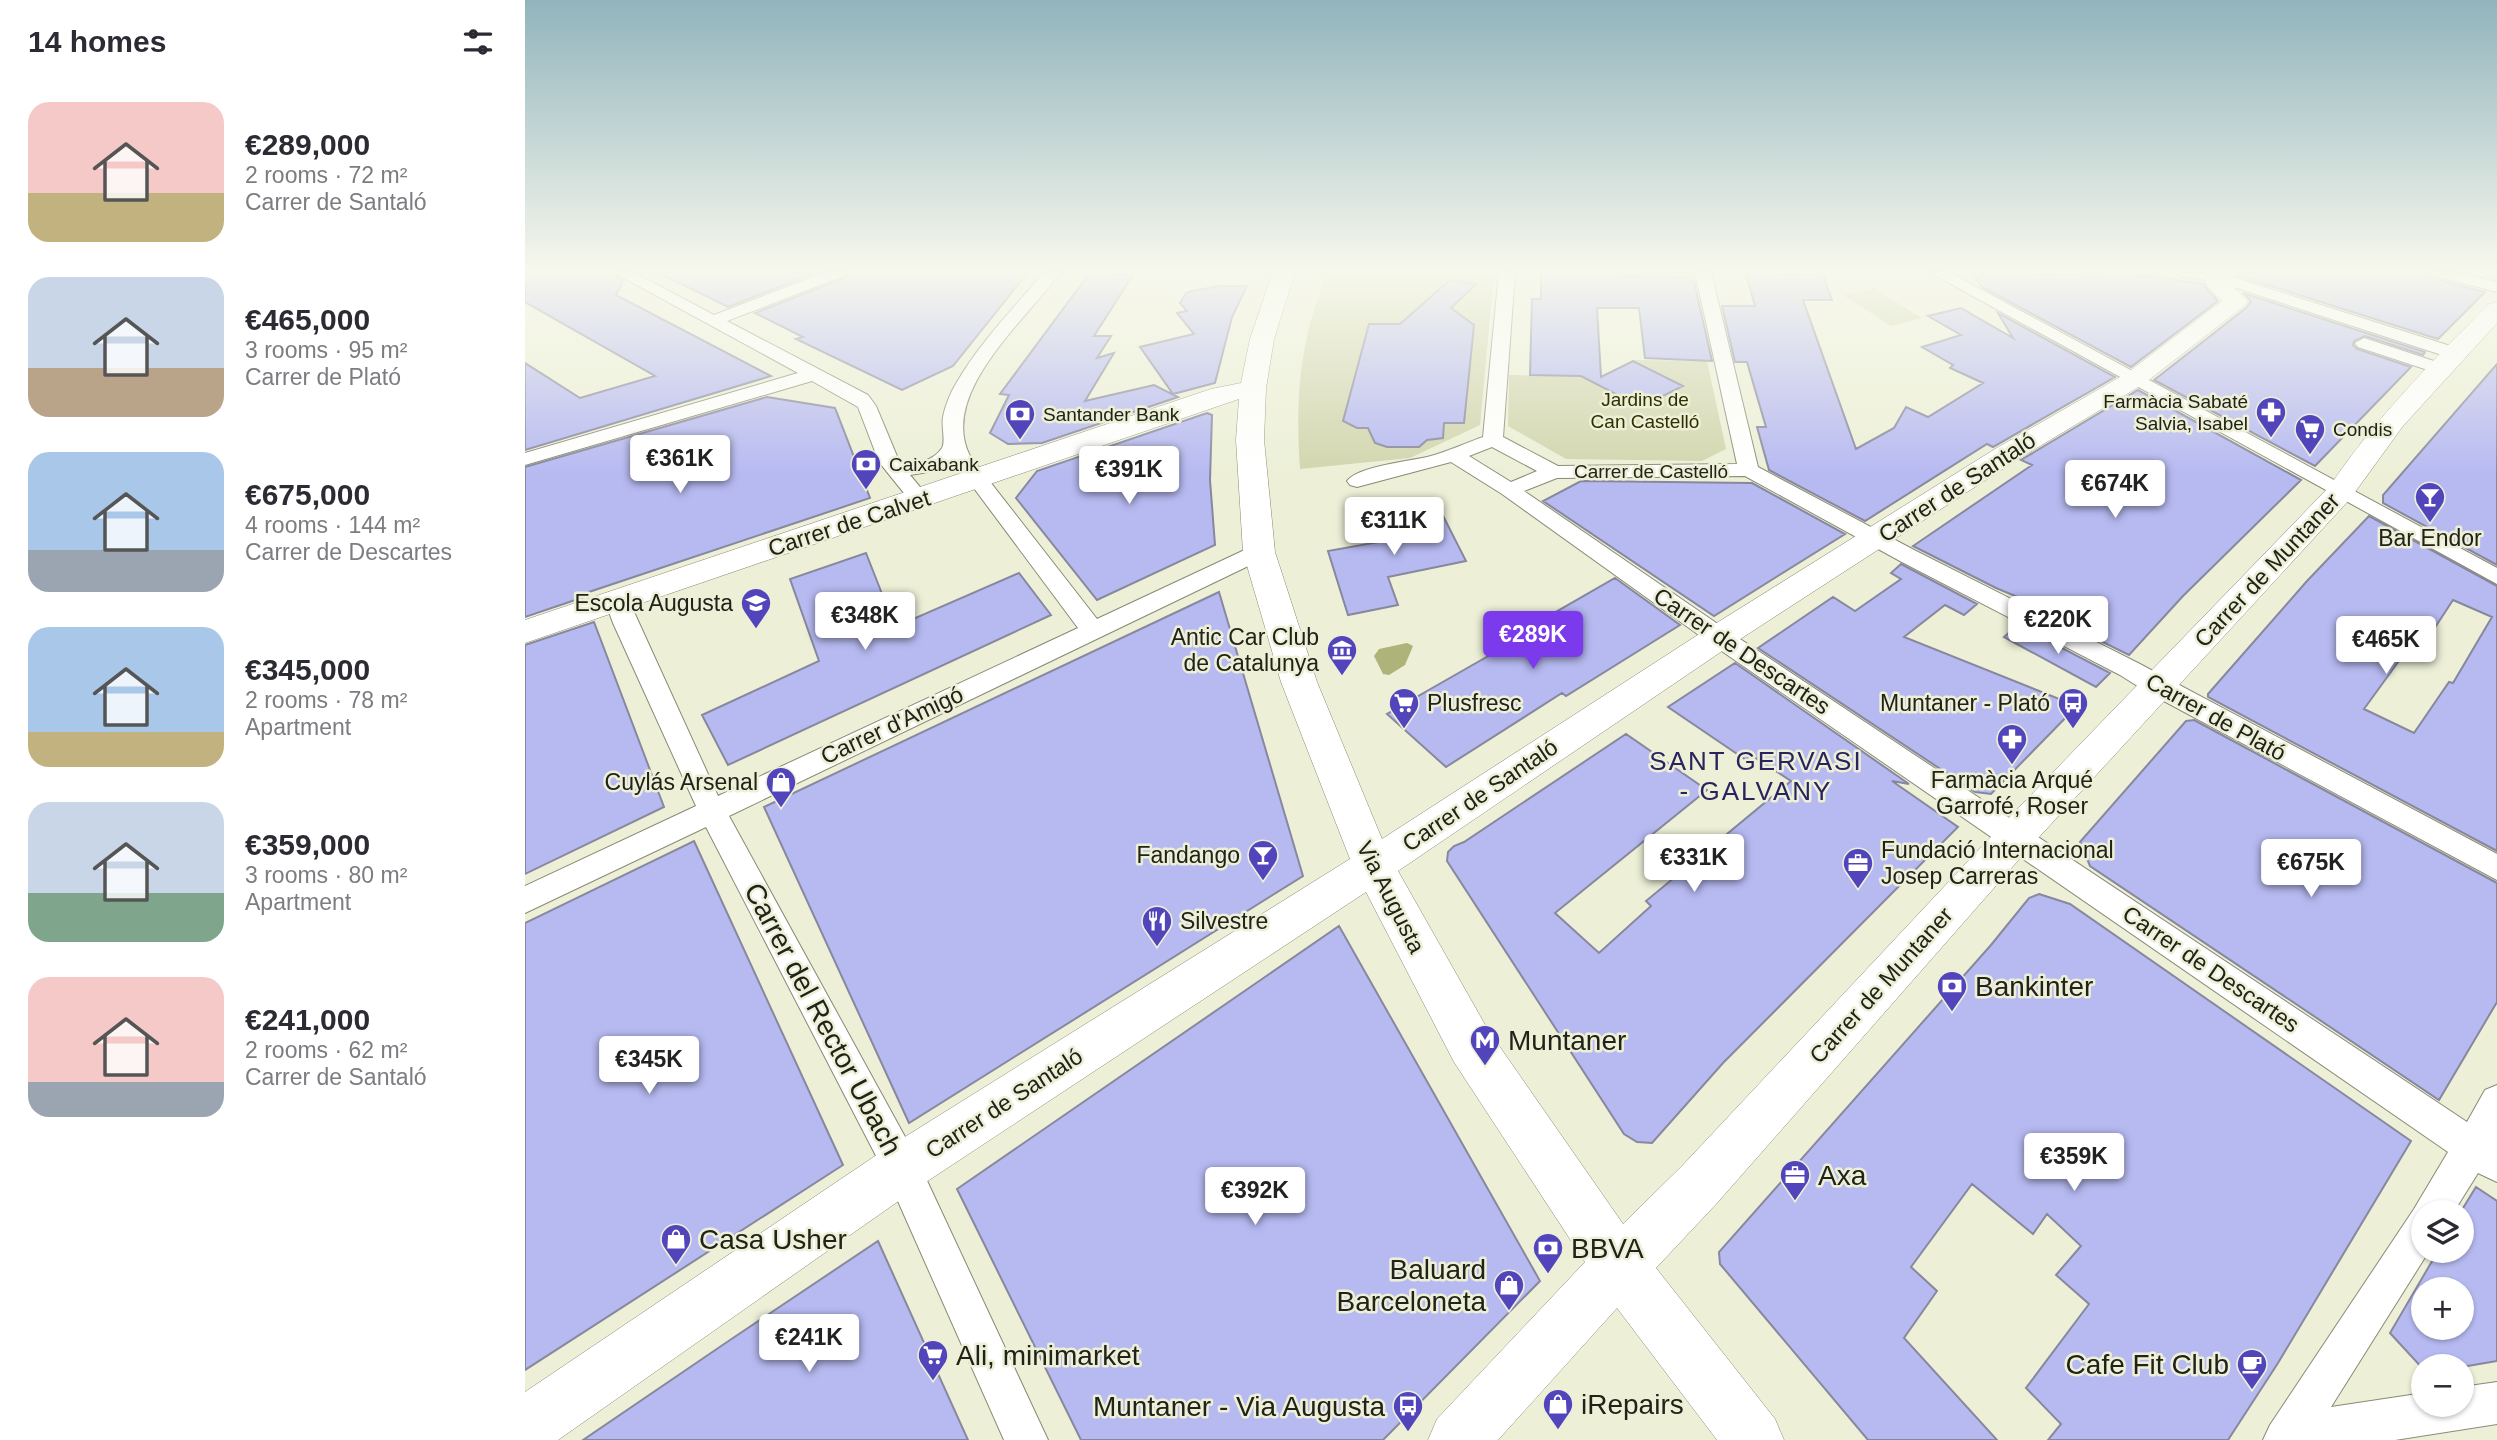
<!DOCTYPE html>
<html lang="en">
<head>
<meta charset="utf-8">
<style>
	:root { --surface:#fff; --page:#f7f7f7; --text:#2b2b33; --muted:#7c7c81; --accent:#7c3aed }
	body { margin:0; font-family:Helvetica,sans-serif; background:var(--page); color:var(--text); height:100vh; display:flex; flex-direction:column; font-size:26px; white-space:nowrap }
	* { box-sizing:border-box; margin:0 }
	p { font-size:23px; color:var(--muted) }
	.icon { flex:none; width:38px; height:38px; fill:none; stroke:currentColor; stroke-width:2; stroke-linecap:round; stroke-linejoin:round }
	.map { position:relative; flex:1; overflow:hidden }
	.side { display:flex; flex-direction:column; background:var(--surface); width:525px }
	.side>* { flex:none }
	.tools { position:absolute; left:1886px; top:1200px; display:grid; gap:14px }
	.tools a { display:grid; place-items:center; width:63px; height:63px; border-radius:50%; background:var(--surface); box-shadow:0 2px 5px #0004; font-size:35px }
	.price { position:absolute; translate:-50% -60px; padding:0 16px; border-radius:7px; background:#fff; color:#222; font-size:23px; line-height:46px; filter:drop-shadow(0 2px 4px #0008) }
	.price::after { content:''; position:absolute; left:50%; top:42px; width:21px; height:16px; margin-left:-10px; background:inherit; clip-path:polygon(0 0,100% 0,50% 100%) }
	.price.active { background:var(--accent); color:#fff }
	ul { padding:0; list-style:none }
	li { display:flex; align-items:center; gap:21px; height:175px; padding:0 28px }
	li span { display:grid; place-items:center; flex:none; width:196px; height:140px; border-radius:21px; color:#555 }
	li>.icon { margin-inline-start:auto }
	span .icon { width:84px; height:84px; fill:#fffc; stroke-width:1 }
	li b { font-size:30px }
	h2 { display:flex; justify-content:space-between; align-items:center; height:84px; padding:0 28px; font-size:30px }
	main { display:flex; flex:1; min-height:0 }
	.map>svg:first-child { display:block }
	.green { fill:#d2d6ae }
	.water { fill:#aeb379 }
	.building { fill:#b7baf1; stroke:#87889e; stroke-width:2; fill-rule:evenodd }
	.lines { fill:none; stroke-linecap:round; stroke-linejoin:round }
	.street-casing { stroke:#888a74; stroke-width:2 }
	.secondary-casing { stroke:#888a74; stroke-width:1 }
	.street { fill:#fff; fill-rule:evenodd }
	.secondary { fill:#fff; fill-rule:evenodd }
	.labels { text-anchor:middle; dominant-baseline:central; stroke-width:5; stroke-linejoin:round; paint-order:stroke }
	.far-park-label { font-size:19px; fill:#2e3001; stroke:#edf0d7 }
	.far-poi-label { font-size:19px; fill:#212219; stroke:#edf0d7; text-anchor:start }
	.far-street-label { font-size:19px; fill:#212219; stroke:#edf0d7 }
	.street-label { font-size:23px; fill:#212219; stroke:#edf0d7 }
	.poi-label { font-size:23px; fill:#212219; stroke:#edf0d7; text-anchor:end }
	.quarter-label { font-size:26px; letter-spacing:2px; fill:#29245e; stroke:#edf0d7 }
	.near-poi-label { font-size:28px; fill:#212219; stroke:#edf0d7; text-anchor:start }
	.near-street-label { font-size:28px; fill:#212219; stroke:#edf0d7 }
</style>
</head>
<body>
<main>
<section class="side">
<h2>14 homes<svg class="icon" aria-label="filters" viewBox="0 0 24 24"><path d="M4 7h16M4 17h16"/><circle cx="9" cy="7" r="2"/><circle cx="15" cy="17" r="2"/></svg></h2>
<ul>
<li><span style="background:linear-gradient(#f6c9c9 65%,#c2b280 0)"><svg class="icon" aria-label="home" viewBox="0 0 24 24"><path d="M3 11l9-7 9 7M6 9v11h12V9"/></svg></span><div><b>€289,000</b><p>2 rooms · 72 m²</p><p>Carrer de Santaló</p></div></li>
<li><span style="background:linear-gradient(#c9d6e8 65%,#b9a48a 0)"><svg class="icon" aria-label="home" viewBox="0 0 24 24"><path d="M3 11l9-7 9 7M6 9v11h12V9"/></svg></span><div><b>€465,000</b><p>3 rooms · 95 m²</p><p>Carrer de Plató</p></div></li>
<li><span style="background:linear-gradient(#a9c7e8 70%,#9aa5b1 0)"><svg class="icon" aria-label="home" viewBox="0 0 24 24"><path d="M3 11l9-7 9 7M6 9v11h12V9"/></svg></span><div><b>€675,000</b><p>4 rooms · 144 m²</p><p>Carrer de Descartes</p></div></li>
<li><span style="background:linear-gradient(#a9c7e8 75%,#c2b280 0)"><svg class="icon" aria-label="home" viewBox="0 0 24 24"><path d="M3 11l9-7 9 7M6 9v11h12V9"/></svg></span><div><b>€345,000</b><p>2 rooms · 78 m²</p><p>Apartment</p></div></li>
<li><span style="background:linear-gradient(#c9d6e8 65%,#7fa58c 0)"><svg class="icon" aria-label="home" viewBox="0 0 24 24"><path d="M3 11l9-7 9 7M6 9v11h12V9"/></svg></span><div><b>€359,000</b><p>3 rooms · 80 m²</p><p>Apartment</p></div></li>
<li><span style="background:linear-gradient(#f6c9c9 75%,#9aa5b1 0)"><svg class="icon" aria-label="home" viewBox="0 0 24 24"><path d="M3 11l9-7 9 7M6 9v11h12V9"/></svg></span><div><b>€241,000</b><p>2 rooms · 62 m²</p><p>Carrer de Santaló</p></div></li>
</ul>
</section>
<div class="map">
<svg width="1972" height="1440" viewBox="0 0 1972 1440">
	<rect width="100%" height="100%" fill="#edf0d7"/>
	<path class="green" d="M802,272H964L969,274L955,425L885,458L775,469C770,395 775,342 802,272Z
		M1349,288L1397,318L1366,326L1318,295Z
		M1108,360L1182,361L1201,449L1177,461L1041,459L983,426L984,375L1076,376Z"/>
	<path class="water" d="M882,643L888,646L880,665L864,675L858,674L849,656L854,649Z"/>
	<path class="building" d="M0,272H86L98,281L91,295L246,376L0,450V363L55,398L130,376L0,302Z
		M132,272H292L203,307Z
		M325,272H503L428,366L377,390L271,339L278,337L230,313L322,277Z
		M1016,272H1089V276L1168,277L1187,361L1120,358L1114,308H1072L1076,377L1108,361L1158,386L1116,407L1056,376L1005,375L1007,299H1016Z
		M1722,272H1902L1905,278L1960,292L1913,339L1714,276Z
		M564,274L608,275L569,336H586L572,358L589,353L560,401L629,385L653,397L517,443L483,444L465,433L484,395L475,394Z
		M1221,274L1298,275L1307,300H1278L1331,449L1369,428L1381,407L1403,417L1458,383L1425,368L1428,365L1397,347L1436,335L1403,316L1436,308L1488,338L1473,313L1590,377L1468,447L1462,444L1340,521L1244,470L1232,427H1241L1231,393L1222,362H1210L1197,306H1230Z
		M1457,274L1627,276L1678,284L1693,301L1606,367L1457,287L1450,276H1458Z
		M925,280L951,284L926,308L949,325L939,423H919L918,438L902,440L894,447H862L850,443L843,428H832L818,421L844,324H875Z
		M695,286H722L707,317L690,383L648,394L615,347L669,334L652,313L662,311L655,303L661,293L667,291Z
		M1718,293L1900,352L1898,355L1840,336L1829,341L1828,345L1832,349L1886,367L1790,466L1629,380L1721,308L1726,301Z
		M1972,364V565L1858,503V495Z
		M1613,390L1776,480L1658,596L1604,655L1511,609L1514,606L1471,588L1388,546L1507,465L1496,460Z
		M242,397L310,408L345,498L58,594L59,597L0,617V467Z
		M682,413L687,415L685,480L690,545L572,600L491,498L512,471Z
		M1056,481L1227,483L1320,534L1189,616L1018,501Z
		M910,500L941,561L863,577L873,605L823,615L803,551L876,538L863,509Z
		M1844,516L1972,586V851L1683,697V694L1782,581ZM1928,600L1967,617L1928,683L1924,682L1889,733L1839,709L1900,625L1909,629Z
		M341,553L370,627L494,573L526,615L203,765L177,715L294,661L265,579Z
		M1376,564L1452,604L1439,615L1420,605L1379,637L1552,706L1466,794L1450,792L1233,648L1308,597L1330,611L1376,579L1366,573Z
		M1090,578L1155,625L1041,696L1037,693L921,767L862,714L979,647L975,644Z
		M694,592L778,876L384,1123L239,807Z
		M69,622L139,807L0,874V645Z
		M1493,625L1585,673L1571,687L1479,637Z
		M1210,663L1384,784L1367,781L1433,827L1198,1063L1127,1143L1112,1142L1099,1134L922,861L923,852L929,846L939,842L1101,734L1182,790L1030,913L1074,953L1126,906L1121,901L1266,781L1226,755L1221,760L1143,707Z
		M1669,720L1972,883V1002L1914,1100L1565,866L1555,842L1661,721Z
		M169,841L318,1165L0,1370V923Z
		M1514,894L1545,904L1886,1141L1753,1363L1703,1440H1523L1536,1424L1501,1388L1564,1304L1531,1275L1556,1246L1522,1214L1508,1234L1447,1184L1386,1267L1412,1291L1379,1338L1472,1440H1343L1195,1264L1194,1252L1466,945L1504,898Z
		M814,926L1015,1281L858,1440H556L432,1189Z
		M1951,1187L1972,1201V1361L1937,1367H1899V1370L1865,1333L1913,1251H1937L1935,1213ZM1899,1290H1937V1328H1899Z
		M353,1241L443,1440H58L205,1340Z"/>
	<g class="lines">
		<g class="street-casing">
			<path id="street" d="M88,272H108L189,315L300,272H323L321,275L202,321L343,395L351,406L374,461C388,465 408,462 417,448C421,441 416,426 418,417C420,406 426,391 432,382C455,342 490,307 519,272H536C501,320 413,393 445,456L572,619L726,547H742L745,552L742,557L204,816L390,1155L523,1440H479L364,1181L181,827L0,913V886L171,806L88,623L80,601L84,596L92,593L100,596L104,601L193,796L553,628L428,460L409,471L385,475L405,499L401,503H387L354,462L333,407L287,381L0,465V453L273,373Z
				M974,272H990L978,437L1033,466L1212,464L1170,272H1186L1233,467L1391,551L1613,663L1972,854V880L1622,692L1595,675L1375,561L1220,476L1032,478L999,491L1203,631L1942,1122L1960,1090L1972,1085V1182L1953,1173L1928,1213H1899V1251H1904L1806,1407L1899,1393V1405H1937V1387L1972,1382V1424L1870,1440H1738L1745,1425L1889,1209L1923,1152L1185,643L977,494L926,462L832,487L825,485L822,481C833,466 887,461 906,456C924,451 941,443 958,437ZM967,447L1012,471L986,482L944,456Z
				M1404,272H1424L1972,568V584Z
				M1650,272L1698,274L1935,349L1938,353L1929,358L1923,357L1690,281L1658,277Z
				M1904,272H1932L1972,282V292L1906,275Z
				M1839,338L1921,365L1924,369L1915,374L1833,347L1830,343Z"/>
		</g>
		<g class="secondary-casing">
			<path id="secondary" d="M748,272H770L749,339L741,388L739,440L750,552L792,682L857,839L1182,629L1470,449L1602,373L1697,301L1680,283L1684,272H1713L1702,281L1723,301L1719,306L1620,383L1490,461L1206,645L873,871L963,1030L1098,1224L1157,1166L1477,825L1804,487C1850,419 1906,362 1964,304L1972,302V323L1878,426L1825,499L1505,847L1193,1202L1131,1268L1250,1419L1259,1440H1192L1092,1308L973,1440H903L912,1419L1060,1262L929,1062L841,892L395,1186L33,1440H0V1392L359,1150L825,859L756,682L718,552L711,440L714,399L0,643V620L686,389L716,383L725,339Z"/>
		</g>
		<use href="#street" class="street"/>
		<use href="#secondary" class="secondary"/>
	</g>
	<linearGradient id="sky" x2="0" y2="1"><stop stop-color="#91b4bc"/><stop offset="0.57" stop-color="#f7f8ed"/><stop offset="1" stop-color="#f7f8ed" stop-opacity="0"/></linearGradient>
	<rect width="1972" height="474" fill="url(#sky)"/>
	<defs>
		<g id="pharmacy-pin" transform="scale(1.575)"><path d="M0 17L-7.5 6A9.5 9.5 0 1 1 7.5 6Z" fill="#5245bc" stroke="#edf0d7"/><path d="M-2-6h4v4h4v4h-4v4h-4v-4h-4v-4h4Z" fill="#fff"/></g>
		<g id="bank-pin" transform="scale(1.575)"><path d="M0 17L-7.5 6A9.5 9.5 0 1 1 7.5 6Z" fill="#5245bc" stroke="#edf0d7"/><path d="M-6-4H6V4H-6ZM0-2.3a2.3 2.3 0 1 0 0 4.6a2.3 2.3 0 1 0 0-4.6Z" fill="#fff"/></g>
		<g id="supermarket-pin" transform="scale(1.575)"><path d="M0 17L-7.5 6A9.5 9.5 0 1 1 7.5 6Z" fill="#5245bc" stroke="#edf0d7"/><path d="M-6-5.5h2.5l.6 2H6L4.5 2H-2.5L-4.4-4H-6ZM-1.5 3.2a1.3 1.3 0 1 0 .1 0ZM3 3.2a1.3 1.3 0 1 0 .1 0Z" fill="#fff"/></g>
		<g id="bar-pin" transform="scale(1.575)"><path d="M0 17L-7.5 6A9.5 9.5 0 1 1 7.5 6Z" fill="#5245bc" stroke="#edf0d7"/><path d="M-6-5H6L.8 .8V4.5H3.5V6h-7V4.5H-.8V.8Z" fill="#fff"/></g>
		<g id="school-pin" transform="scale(1.575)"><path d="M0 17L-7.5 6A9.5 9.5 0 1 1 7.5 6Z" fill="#5245bc" stroke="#edf0d7"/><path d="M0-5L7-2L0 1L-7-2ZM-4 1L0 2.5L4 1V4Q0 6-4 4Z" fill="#fff"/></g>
		<g id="museum-pin" transform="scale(1.575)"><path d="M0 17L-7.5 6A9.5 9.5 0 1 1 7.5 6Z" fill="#5245bc" stroke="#edf0d7"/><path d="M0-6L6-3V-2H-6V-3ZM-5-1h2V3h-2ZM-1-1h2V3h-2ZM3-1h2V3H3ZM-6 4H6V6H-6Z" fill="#fff"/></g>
		<g id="bus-pin" transform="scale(1.575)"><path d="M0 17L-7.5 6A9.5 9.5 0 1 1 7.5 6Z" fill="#5245bc" stroke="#edf0d7"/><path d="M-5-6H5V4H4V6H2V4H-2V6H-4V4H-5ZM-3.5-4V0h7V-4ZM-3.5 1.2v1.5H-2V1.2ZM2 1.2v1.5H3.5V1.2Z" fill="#fff"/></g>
		<g id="shop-pin" transform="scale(1.575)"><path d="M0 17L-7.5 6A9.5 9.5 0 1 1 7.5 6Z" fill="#5245bc" stroke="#edf0d7"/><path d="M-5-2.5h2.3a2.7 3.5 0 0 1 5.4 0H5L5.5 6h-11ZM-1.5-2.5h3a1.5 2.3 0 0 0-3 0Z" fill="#fff"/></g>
		<g id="office-pin" transform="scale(1.575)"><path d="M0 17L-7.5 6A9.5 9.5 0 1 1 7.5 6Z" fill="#5245bc" stroke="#edf0d7"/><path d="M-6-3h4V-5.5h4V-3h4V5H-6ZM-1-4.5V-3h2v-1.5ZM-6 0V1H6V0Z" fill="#fff"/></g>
		<g id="restaurant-pin" transform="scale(1.575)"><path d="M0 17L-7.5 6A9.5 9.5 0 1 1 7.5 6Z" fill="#5245bc" stroke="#edf0d7"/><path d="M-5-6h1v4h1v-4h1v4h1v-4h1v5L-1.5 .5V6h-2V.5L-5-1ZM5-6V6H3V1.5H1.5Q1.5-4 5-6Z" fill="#fff"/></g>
		<g id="metro-pin" transform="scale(1.575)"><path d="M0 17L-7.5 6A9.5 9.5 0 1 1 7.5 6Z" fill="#5245bc" stroke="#edf0d7"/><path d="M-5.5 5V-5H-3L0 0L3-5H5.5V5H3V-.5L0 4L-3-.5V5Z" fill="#fff"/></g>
		<g id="cafe-pin" transform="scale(1.575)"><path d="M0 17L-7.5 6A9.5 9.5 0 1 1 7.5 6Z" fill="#5245bc" stroke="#edf0d7"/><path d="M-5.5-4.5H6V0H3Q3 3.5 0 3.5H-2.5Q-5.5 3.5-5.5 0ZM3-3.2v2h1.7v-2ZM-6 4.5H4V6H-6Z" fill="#fff"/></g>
	</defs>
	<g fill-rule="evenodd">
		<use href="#pharmacy-pin" x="1746" y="412"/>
		<use href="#bank-pin" x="495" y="414"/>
		<use href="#supermarket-pin" x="1785" y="429"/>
		<use href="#bank-pin" x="341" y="464"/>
		<use href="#bar-pin" x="1905" y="497"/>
		<use href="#school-pin" x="231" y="603"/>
		<use href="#museum-pin" x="817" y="650"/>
		<use href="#supermarket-pin" x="879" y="703"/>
		<use href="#bus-pin" x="1548" y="703"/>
		<use href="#pharmacy-pin" x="1487" y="739"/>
		<use href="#shop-pin" x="256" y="782"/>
		<use href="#bar-pin" x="738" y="855"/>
		<use href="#office-pin" x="1333" y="863"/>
		<use href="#restaurant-pin" x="632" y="921"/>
		<use href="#bank-pin" x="1427" y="986"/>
		<use href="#metro-pin" x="960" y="1040"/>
		<use href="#office-pin" x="1270" y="1175"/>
		<use href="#shop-pin" x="151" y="1239"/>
		<use href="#bank-pin" x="1023" y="1248"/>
		<use href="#shop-pin" x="984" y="1285"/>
		<use href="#supermarket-pin" x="408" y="1355"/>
		<use href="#cafe-pin" x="1727" y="1364"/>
		<use href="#shop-pin" x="1033" y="1404"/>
		<use href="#bus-pin" x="883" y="1406"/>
	</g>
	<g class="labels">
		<g class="far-park-label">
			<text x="1120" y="399">Jardins de<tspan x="1120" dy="22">Can Castelló</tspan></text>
		</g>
		<g class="far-poi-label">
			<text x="1723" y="401" text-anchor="end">Farmàcia Sabaté<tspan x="1723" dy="22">Salvia, Isabel</tspan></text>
			<text x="518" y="414">Santander Bank</text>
			<text x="1808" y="429">Condis</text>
			<text x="364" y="464">Caixabank</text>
		</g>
		<g class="far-street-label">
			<text x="1126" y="471">Carrer de Castelló</text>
		</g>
		<g class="street-label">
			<text transform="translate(1432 487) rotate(-33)">Carrer de Santaló</text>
			<text transform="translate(324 523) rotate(-18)">Carrer de Calvet</text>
			<text transform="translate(1742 570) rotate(-47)">Carrer de Muntaner</text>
			<text transform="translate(1217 651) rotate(34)">Carrer de Descartes</text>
			<text transform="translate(1691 717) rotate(29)">Carrer de Plató</text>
			<text transform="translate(367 725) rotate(-25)">Carrer d'Amigó</text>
			<text transform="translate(955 795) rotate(-34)">Carrer de Santaló</text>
			<text transform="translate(866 897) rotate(63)">Via Augusta</text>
			<text transform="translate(1686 969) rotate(34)">Carrer de Descartes</text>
			<text transform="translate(1356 985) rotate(-48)">Carrer de Muntaner</text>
			<text transform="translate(479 1103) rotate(-33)">Carrer de Santaló</text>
		</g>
		<g class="poi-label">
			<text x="1905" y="538" text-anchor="middle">Bar Endor</text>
			<text x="208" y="603">Escola Augusta</text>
			<text x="794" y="637">Antic Car Club<tspan x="794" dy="26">de Catalunya</tspan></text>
			<text x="902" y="703" text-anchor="start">Plusfresc</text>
			<text x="1525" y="703">Muntaner - Plató</text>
			<text x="1487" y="780" text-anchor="middle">Farmàcia Arqué<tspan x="1487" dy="26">Garrofé, Roser</tspan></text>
			<text x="233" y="782">Cuylás Arsenal</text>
			<text x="1356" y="850" text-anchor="start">Fundació Internacional<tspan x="1356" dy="26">Josep Carreras</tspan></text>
			<text x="715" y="855">Fandango</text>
			<text x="655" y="921" text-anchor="start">Silvestre</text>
		</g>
		<g class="quarter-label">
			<text x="1231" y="761">SANT GERVASI<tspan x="1231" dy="30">- GALVANY</tspan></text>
		</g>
		<g class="near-poi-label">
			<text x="1450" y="986">Bankinter</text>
			<text x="983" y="1040">Muntaner</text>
			<text x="1293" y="1175">Axa</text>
			<text x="174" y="1239">Casa Usher</text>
			<text x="1046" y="1248">BBVA</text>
			<text x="961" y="1269" text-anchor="end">Baluard<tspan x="961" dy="32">Barceloneta</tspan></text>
			<text x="431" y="1355">Ali, minimarket</text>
			<text x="1704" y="1364" text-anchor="end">Cafe Fit Club</text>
			<text x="1056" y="1404">iRepairs</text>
			<text x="860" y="1406" text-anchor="end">Muntaner - Via Augusta</text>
		</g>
		<g class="near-street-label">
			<text transform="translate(298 1019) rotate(62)">Carrer del Rector Ubach</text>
		</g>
	</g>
</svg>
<div class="tools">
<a><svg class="icon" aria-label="layers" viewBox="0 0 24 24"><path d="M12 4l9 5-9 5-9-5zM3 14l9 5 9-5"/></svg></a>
<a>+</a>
<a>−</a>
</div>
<b class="price" style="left:155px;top:495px">€361K</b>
<b class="price" style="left:604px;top:506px">€391K</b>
<b class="price" style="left:1590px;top:520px">€674K</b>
<b class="price" style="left:869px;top:557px">€311K</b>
<b class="price" style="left:340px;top:652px">€348K</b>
<b class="price" style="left:1533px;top:656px">€220K</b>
<b class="price active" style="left:1008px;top:671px">€289K</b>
<b class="price" style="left:1861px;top:676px">€465K</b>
<b class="price" style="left:1169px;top:894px">€331K</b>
<b class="price" style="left:1786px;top:899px">€675K</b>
<b class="price" style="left:124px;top:1096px">€345K</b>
<b class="price" style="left:1549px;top:1193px">€359K</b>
<b class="price" style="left:730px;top:1227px">€392K</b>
<b class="price" style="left:284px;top:1374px">€241K</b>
</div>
</main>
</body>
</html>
